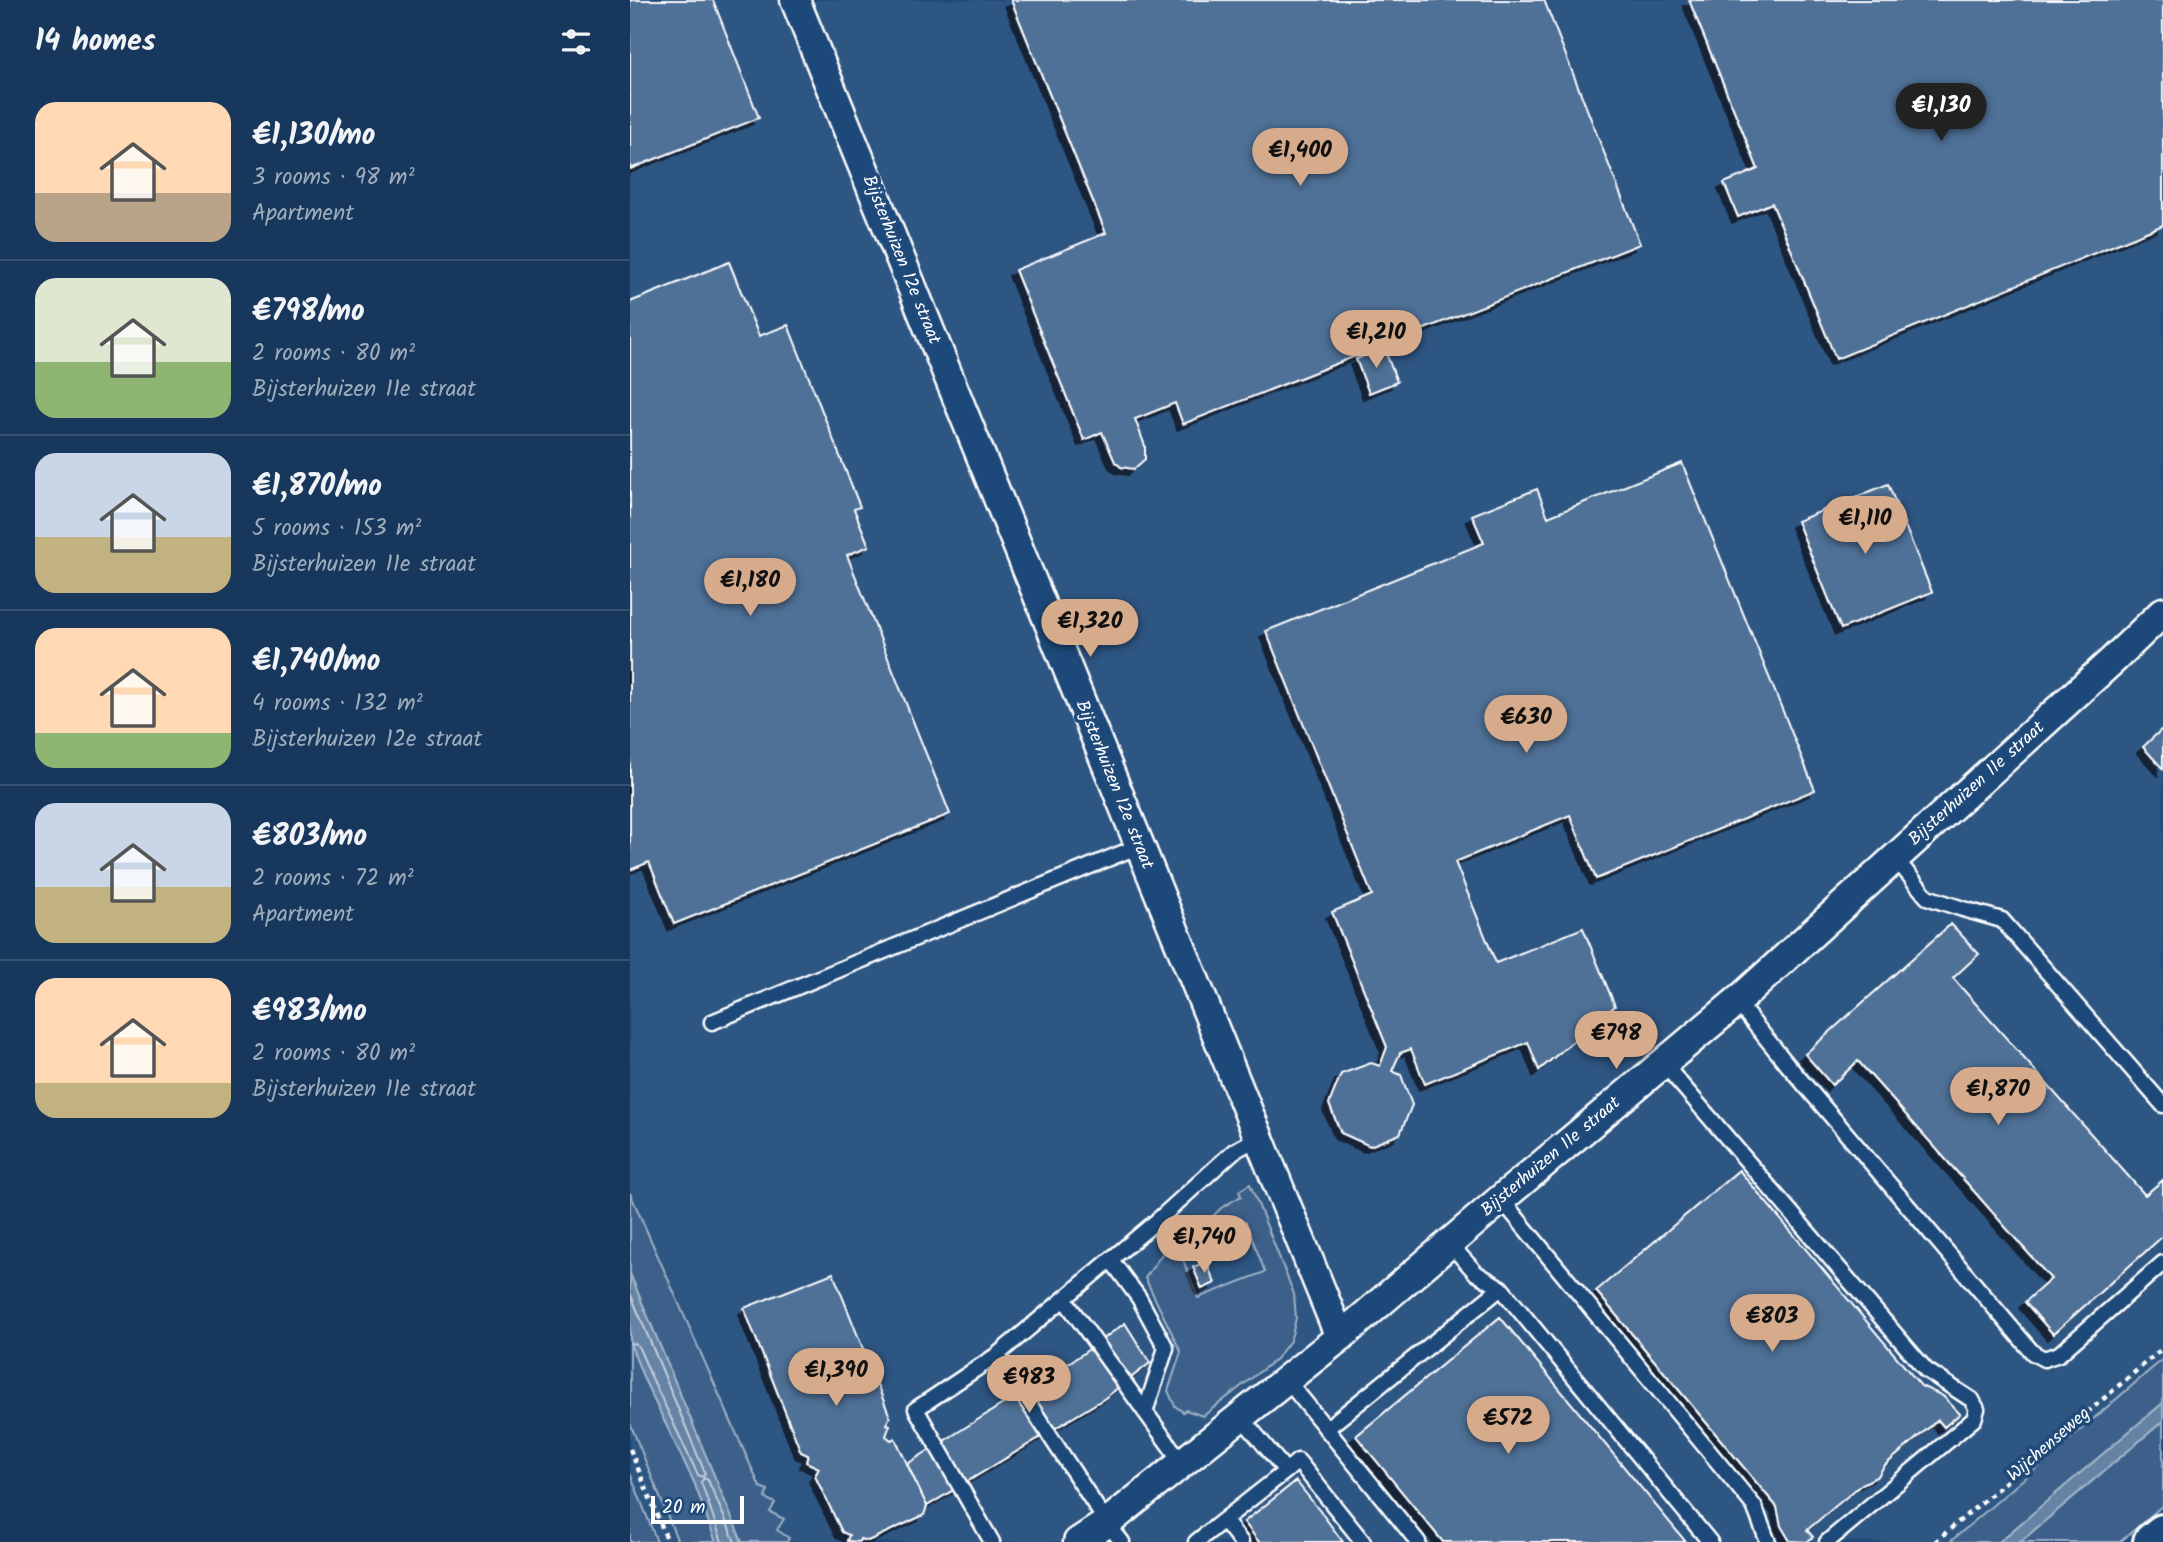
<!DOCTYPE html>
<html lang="en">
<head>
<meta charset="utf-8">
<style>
	:root { --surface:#17385c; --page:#244365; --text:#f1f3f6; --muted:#9eacbb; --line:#365272; --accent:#d6ab8b }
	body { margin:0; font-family:Kalam,sans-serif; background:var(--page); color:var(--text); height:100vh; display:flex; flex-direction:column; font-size:26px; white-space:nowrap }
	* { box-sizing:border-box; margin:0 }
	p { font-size:23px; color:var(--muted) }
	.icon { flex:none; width:38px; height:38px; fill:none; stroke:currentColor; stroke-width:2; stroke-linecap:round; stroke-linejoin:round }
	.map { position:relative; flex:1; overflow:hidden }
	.panel { display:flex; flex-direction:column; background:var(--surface); width:630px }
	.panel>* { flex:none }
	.scale { position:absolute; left:21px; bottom:18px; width:93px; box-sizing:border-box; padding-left:7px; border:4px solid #fff; border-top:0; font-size:19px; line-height:24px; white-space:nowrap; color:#fff; -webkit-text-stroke:5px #1f4a7a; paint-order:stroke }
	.price { position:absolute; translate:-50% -60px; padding:0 16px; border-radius:24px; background:var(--accent); color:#111; font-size:23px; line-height:46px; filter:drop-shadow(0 2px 4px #0008) }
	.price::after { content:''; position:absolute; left:50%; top:42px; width:21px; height:16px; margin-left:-10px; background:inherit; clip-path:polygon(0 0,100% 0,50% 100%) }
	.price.active { background:#222; color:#fff }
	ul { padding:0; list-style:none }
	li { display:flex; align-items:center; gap:21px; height:175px; padding:0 35px }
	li+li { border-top:2px solid var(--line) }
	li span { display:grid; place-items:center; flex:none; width:196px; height:140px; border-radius:21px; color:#555 }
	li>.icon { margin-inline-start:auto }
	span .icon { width:84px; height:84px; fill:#fffc; stroke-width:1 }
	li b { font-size:30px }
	h2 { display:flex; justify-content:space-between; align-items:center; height:84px; padding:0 35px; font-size:30px }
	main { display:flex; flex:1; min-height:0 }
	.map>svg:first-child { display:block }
	.built { fill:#2e5683 }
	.green { fill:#3c618b; stroke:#9eb0c5; stroke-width:2 }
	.water { fill:#6583a4; stroke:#a3b5c8; stroke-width:2 }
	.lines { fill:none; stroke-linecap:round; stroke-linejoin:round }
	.shore { stroke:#c1cddb; stroke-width:2 }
	.building { fill:#507197; stroke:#fff; stroke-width:2; filter:url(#shadow) }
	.service-casing { stroke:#fff; stroke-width:19 }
	.minor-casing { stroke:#fff; stroke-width:33 }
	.trunk-casing { stroke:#fff; stroke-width:44 }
	.path { stroke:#fff; stroke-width:4.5; stroke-dasharray:5 5; stroke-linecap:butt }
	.service { stroke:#1f4a7a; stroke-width:14 }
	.minor { stroke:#1f4a7a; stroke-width:28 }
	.trunk { stroke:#1f4a7a; stroke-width:38 }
	.labels { text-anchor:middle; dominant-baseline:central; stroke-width:7; stroke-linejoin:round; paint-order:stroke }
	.street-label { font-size:18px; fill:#fff; stroke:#1f4a7a }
</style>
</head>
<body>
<main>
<section class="panel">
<h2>14 homes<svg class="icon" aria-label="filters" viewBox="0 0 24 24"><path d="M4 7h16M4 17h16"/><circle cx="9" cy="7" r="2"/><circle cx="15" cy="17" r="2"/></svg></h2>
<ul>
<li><span style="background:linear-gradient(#ffd9b3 65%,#b9a48a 0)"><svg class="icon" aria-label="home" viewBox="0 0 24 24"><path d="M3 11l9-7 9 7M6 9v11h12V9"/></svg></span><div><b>€1,130/mo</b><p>3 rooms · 98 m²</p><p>Apartment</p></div></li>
<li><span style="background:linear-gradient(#dfe7d0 60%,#8fb573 0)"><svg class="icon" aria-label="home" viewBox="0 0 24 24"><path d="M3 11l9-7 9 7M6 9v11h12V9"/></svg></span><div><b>€798/mo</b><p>2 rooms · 80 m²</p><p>Bijsterhuizen 11e straat</p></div></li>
<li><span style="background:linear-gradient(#c9d6e8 60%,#c2b280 0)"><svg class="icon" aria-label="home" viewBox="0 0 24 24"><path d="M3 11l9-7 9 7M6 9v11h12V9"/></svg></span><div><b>€1,870/mo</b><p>5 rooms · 153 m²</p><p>Bijsterhuizen 11e straat</p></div></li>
<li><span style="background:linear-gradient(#ffd9b3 75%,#8fb573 0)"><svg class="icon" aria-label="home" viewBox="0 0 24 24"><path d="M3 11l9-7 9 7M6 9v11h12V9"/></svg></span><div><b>€1,740/mo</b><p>4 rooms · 132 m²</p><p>Bijsterhuizen 12e straat</p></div></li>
<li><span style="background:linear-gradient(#c9d6e8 60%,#c2b280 0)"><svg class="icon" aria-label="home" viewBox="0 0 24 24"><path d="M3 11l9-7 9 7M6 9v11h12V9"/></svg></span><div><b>€803/mo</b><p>2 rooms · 72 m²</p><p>Apartment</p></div></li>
<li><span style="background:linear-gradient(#ffd9b3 75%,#c2b280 0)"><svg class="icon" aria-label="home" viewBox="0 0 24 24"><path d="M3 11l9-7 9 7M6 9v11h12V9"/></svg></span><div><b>€983/mo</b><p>2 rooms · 80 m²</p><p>Bijsterhuizen 11e straat</p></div></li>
</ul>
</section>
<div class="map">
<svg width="1533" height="1542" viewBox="0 0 1533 1542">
	<defs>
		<filter id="shadow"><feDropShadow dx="-6" dy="6" stdDeviation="0" flood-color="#0009"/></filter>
	</defs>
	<rect width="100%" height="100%" fill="#1f4a7a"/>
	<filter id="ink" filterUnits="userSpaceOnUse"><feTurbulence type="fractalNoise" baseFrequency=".0143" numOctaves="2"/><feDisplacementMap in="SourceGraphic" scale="14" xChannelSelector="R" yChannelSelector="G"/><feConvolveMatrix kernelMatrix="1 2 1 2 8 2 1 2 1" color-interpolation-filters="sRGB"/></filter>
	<g filter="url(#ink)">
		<path class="built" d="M0,0H1533V1433L1392,1542H0Z"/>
		<path class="green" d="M620,1184L664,1294L666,1318L663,1331L660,1341L646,1359L573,1416L556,1410L553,1412L545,1406L538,1391L551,1352L515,1278L544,1237L568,1298L635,1272L616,1222L593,1230L583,1216L591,1208L611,1196L609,1191Z
			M0,1193L130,1487L138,1490L135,1498L145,1503L140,1512L154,1519L147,1530L159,1538L157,1542H112L107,1532L0,1274Z
			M0,1343L14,1379L64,1482L86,1542H48L0,1423Z
			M1533,1359V1403L1369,1542H1320Z
			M1533,1421V1505L1490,1542H1390Z
			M0,1473L27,1542H0Z"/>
		<path class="water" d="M0,1274L112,1542H86L64,1482L14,1379L0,1343Z
			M1533,1403V1421L1390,1542H1369Z"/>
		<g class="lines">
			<path class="shore" d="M0,1293L75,1473L73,1477L68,1475L21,1376L9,1348L6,1344L0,1343
				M92,1542L71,1482L74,1478L78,1480L105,1542"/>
		</g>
		<path class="building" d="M0,0H83L129,118L0,169Z
			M381,0H914L1010,244L553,424L545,403L505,419L515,446V459L504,469L491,467L485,462L472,432L454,440L385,270L476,233Z
			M1059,0H1533V225L1206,359L1142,203L1108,217L1094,183L1128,169Z
			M99,262L129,336L158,325L230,507L224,509L239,546L217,555L320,814L44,924L19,862L0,870V302Z
			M754,348L767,382L739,393L726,359Z
			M1052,463L1185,790L966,879L940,815L825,862L866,963L953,928L985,1006L909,1070L898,1042L795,1084L781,1049L770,1053L762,1071L771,1075L782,1105L770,1134L740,1146L711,1133L699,1104L711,1074L741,1063L750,1066L757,1047L702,912L742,895L636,631L854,543L842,515L907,489L918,517Z
			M1258,484L1302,592L1211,629L1167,521Z
			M1533,728V769L1513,747Z
			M1321,924L1349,954L1323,978L1515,1195L1533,1180V1236L1423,1334L1395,1302L1421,1279L1335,1181L1228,1061L1202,1085L1175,1054Z
			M1109,1170L1291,1386L1313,1396L1330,1414L1314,1427L1308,1420L1254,1466L1248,1476L1232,1484L1177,1530L1183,1537L1177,1542L1160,1541L1151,1526L1147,1507L966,1291Z
			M576,1262L585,1283L572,1289L563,1267Z
			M203,1273L260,1417L256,1424L260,1425L256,1436L261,1440L265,1438L297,1506L294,1515L238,1541L230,1539L229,1542L217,1541L219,1535L212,1532L185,1476L189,1468L176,1462L178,1455L171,1452L114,1308Z
			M870,1317L1056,1542H813L726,1436Z
			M495,1323L520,1363L475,1398L297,1506L277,1464L451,1355Z
			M666,1481L693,1515L713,1542H629L614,1522Z"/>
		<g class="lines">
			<g class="service-casing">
				<path id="service" d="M1265,858L1297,897L1333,909L1372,920L1533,1105
					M1106,1001L1157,1064L1403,1353L1414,1359L1429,1354L1533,1263
					M82,1022L509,846
					M1033,1063L1296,1370L1342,1400L1347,1409L1344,1419L1197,1542
					M871,1199L1124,1506L1138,1542
					M819,1243L846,1273L871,1288L1080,1542
					M481,1260L509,1298L536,1348L515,1412
					M434,1299L552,1463
					M657,1380L788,1542
					M611,1417L656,1471L668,1461L733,1542
					M696,1429L871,1288
					M594,1520L611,1542
					M362,1542L286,1409L367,1355
					M492,1542L477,1523L367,1355L529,1219L604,1151L628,1138
					M566,1542L656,1471"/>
			</g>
			<g class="minor-casing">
				<path id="minor" d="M165,0L710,1337
					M448,1542L477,1523L710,1337L871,1199L1111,998L1483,660L1533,612"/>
			</g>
			<g class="trunk-casing">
				<path id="trunk" d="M1523,1542L1533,1534"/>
			</g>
			<path class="path" d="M0,1449L38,1542
				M1305,1542L1533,1348"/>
			<use href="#service" class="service"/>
			<use href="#minor" class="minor"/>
			<use href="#trunk" class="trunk"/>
		</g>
	</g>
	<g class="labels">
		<g class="street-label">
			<text transform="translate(271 260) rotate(68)">Bijsterhuizen 12e straat</text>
			<text transform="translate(1347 784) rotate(-42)">Bijsterhuizen 11e straat</text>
			<text transform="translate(484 785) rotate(68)">Bijsterhuizen 12e straat</text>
			<text transform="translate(921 1157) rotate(-40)">Bijsterhuizen 11e straat</text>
			<text transform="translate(1419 1445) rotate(-41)">Wijchenseweg</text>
		</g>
	</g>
</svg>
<div class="scale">20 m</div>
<b class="price active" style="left:1311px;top:143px">€1,130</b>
<b class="price" style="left:670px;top:188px">€1,400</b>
<b class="price" style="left:746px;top:370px">€1,210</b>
<b class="price" style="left:1235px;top:556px">€1,110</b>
<b class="price" style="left:120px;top:618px">€1,180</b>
<b class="price" style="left:460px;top:659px">€1,320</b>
<b class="price" style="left:896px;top:755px">€630</b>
<b class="price" style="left:986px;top:1071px">€798</b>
<b class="price" style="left:1368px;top:1127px">€1,870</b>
<b class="price" style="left:574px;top:1275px">€1,740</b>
<b class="price" style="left:1142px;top:1354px">€803</b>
<b class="price" style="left:206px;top:1408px">€1,390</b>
<b class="price" style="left:399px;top:1415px">€983</b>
<b class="price" style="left:878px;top:1456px">€572</b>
</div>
</main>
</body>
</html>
